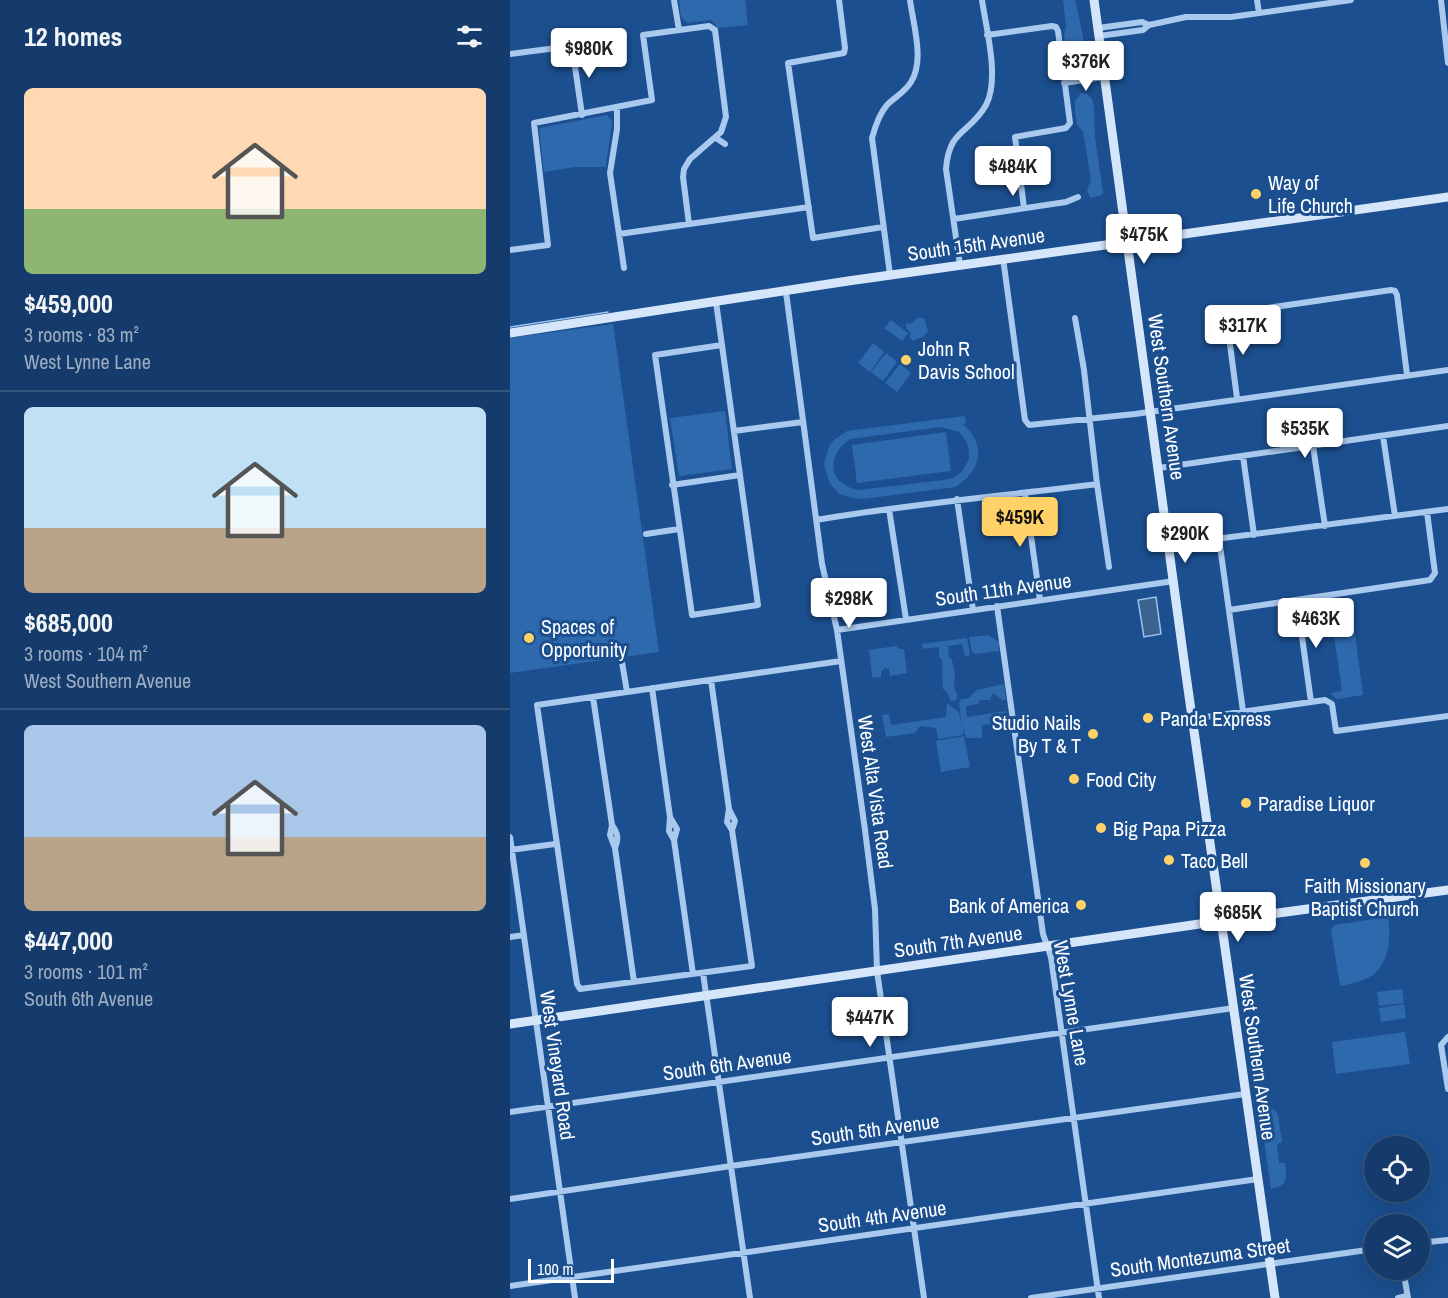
<!DOCTYPE html>
<html lang="en">
<head>
<meta charset="utf-8">
<style>
	:root { --surface:#143b6b; --page:#1d4271; --text:#f1f3f6; --muted:#9dadc1; --line:#33557e; --accent:#ffd166 }
	body { margin:0; font-family:"Archivo Narrow",sans-serif; background:var(--page); color:var(--text); height:100vh; display:flex; flex-direction:column; font-size:22px; white-space:nowrap }
	* { box-sizing:border-box; margin:0 }
	p { font-size:20px; color:var(--muted) }
	.icon { flex:none; width:33px; height:33px; fill:none; stroke:currentColor; stroke-width:2; stroke-linecap:round; stroke-linejoin:round }
	.map { position:relative; flex:1; overflow:hidden }
	.panel { display:flex; flex-direction:column; background:var(--surface); width:510px }
	.panel>* { flex:none }
	.buttons { position:absolute; left:854px; top:1136px; display:grid; gap:12px }
	.buttons a { display:grid; place-items:center; width:66px; height:66px; border-radius:50%; background:var(--surface); box-shadow:0 6px 24px #0002,0 0 0 2px var(--line); font-size:30px }
	.scale { position:absolute; left:18px; bottom:15px; width:86px; box-sizing:border-box; padding-left:6px; border:3px solid #fff; border-top:0; font-size:16px; line-height:21px; white-space:nowrap; color:#fff; -webkit-text-stroke:4px #1b4f8f; paint-order:stroke }
	.price { position:absolute; translate:-50% -51px; padding:0 14px; border-radius:6px; background:#fff; color:#222; font-size:20px; line-height:39px; filter:drop-shadow(0 2px 3px #0008) }
	.price::after { content:''; position:absolute; left:50%; top:36px; width:18px; height:14px; margin-left:-9px; background:inherit; clip-path:polygon(0 0,100% 0,50% 100%) }
	.price.active { background:var(--accent); color:#111 }
	ul { padding:0; list-style:none }
	li { display:grid; align-content:center; gap:12px; height:318px; padding:0 24px }
	li+li { border-top:2px solid var(--line) }
	li span { display:grid; place-items:center; height:186px; border-radius:9px; color:#555 }
	li>.icon { margin-inline-start:auto }
	span .icon { width:108px; height:108px; fill:#fffc; stroke-width:1 }
	li b { font-size:26px }
	h2 { display:flex; justify-content:space-between; align-items:center; height:72px; padding:0 24px; font-size:26px }
	main { display:flex; flex:1; min-height:0 }
	.map>svg:first-child { display:block }
	.green { fill:#2e69ad; fill-rule:evenodd }
	.water { fill:#3c6290; stroke:#9cc4f0; stroke-width:1.5 }
	.lines { fill:none; stroke-linecap:round; stroke-linejoin:round }
	.stream { stroke:#9cc4f0; stroke-width:1.5 }
	.street { stroke:#a9c9ee; stroke-width:6 }
	.secondary { stroke:#d6e6fa; stroke-width:9 }
	.poi-dot { fill:#ffd166; stroke:#1b4f8f; stroke-width:2 }
	.labels { text-anchor:middle; dominant-baseline:central; stroke-width:6; stroke-linejoin:round; paint-order:stroke }
	.poi-label { font-size:20px; fill:#fff; stroke:#1b4f8f; text-anchor:start }
	.street-label { font-size:20px; fill:#fff; stroke:#1b4f8f }
</style>
</head>
<body>
<main>
<section class="panel">
<h2>12 homes<svg class="icon" aria-label="filters" viewBox="0 0 24 24"><path d="M4 7h16M4 17h16"/><circle cx="9" cy="7" r="2"/><circle cx="15" cy="17" r="2"/></svg></h2>
<ul>
<li><span style="background:linear-gradient(#ffd9b3 65%,#8fb573 0)"><svg class="icon" aria-label="home" viewBox="0 0 24 24"><path d="M3 11l9-7 9 7M6 9v11h12V9"/></svg></span><div><b>$459,000</b><p>3 rooms · 83 m²</p><p>West Lynne Lane</p></div></li>
<li><span style="background:linear-gradient(#bfe0f5 65%,#b9a48a 0)"><svg class="icon" aria-label="home" viewBox="0 0 24 24"><path d="M3 11l9-7 9 7M6 9v11h12V9"/></svg></span><div><b>$685,000</b><p>3 rooms · 104 m²</p><p>West Southern Avenue</p></div></li>
<li><span style="background:linear-gradient(#a9c7e8 60%,#b9a48a 0)"><svg class="icon" aria-label="home" viewBox="0 0 24 24"><path d="M3 11l9-7 9 7M6 9v11h12V9"/></svg></span><div><b>$447,000</b><p>3 rooms · 101 m²</p><p>South 6th Avenue</p></div></li>
</ul>
</section>
<div class="map">
<svg width="938" height="1298" viewBox="0 0 938 1298">
	<rect width="100%" height="100%" fill="#1b4f8f"/>
	<path class="green" d="M169,0H235L238,25L208,28L201,20L177,23L171,17Z
		M553,0H565C568,13 577,48 574,60L568,63L562,61L556,47L554,35L556,26Z
		M571,93L577,94L582,99L584,108L585,137L593,192L592,195L580,198L577,190L581,180L573,131L567,125L565,110V101Z
		M97,115L102,121L96,167H65L34,172L29,128Z
		M407,318H414L418,331L414,336L403,341L400,338L401,333L397,329L395,324L402,323Z
		M381,320L398,333L392,341L374,328Z
		M103,324L149,652L0,673V338Z
		M363,343L374,352L360,372L348,363Z
		M376,353L387,362L373,381L361,372Z
		M390,364L401,373L387,392L375,383Z
		M215,411L222,469L169,476L160,418Z
		M455,416L456,423L453,424C477,445 471,472 445,487L353,499L343,498L329,494L319,482L314,464L319,446L324,440L337,431ZM431,427L449,432L456,441L459,450V459L452,472L442,478L434,480L349,490C319,486 315,455 340,439Z
		M436,432L441,471L347,483L342,445Z
		M831,599L836,627L844,626L853,695L827,699L820,693L832,691L819,601Z
		M478,635L489,642V651L465,654L462,652L459,637Z
		M457,638L460,655L455,656L452,644L438,646L439,657L442,660L445,675L444,687L448,696L446,700L441,701L436,691L433,689C432,679 433,669 432,660L429,657V647L413,649L412,644Z
		M386,646L389,649H394L397,673L380,676L379,669H376L375,666L374,670L371,671V677L364,678L362,677L359,650Z
		M494,684L496,700H492L483,693L480,700H470L468,704L456,706L457,717L496,711L498,723L472,725V738H456L453,728V735L428,739L426,728L410,726L405,733L376,737L372,715L379,714L381,725L436,717L437,703L449,712L452,728L449,703L451,699C462,699 459,697 467,690Z
		M454,736L460,767L431,772L426,741Z
		M878,917C881,935 880,958 866,972C858,981 840,984 830,986L821,930L824,925Z
		M892,989L894,1003L869,1006L867,992Z
		M894,1004L896,1018L871,1022L869,1008Z
		M895,1032L900,1064L826,1074L822,1042Z
		M749,1106H758L766,1111L768,1115L772,1142L767,1144L769,1163H775C777,1178 778,1186 761,1189Z"/>
	<path class="water" d="M646,597L651,634L634,637L628,600Z"/>
	<g class="lines">
		<path class="stream" d="M0,327L98,312"/>
		<path class="street" d="M164,0L169,30
			M329,0L335,48L334,53L278,63L303,238L373,227
			M747,0L749,13
			M931,0L938,63
			M588,28L632,22L639,25
			M477,35L542,26L546,27L548,31L560,123L556,128L505,137L514,208
			M589,36L633,30L639,25L676,17H721L841,0
			M0,54L62,46L72,115
			M554,83L594,77
			M107,107V129L100,173L114,268
			M206,138L215,144
			M444,219L556,202L568,197
			M109,234L299,207
			M0,250L38,245L24,123L142,100L133,35L199,26L205,30L216,117L211,132L180,159L174,169L173,177L179,224
			M493,258L515,420L519,425L625,414L938,370
			M450,265L436,169C439,128 460,134 476,105C490,79 476,28 472,0
			M380,275L362,138C365,127 369,114 377,105C385,97 395,92 401,82C415,60 403,24 400,0
			M276,292L312,564L327,630L355,830L365,909L367,971L414,1298
			M206,302L248,605L182,615L145,355L212,345
			M565,318L574,370L587,484L599,567
			M727,398L716,314L881,290L885,291L887,295L897,375
			M224,431L293,422
			M873,436L885,516
			M803,446L815,526
			M733,456L744,535
			M649,468L938,426
			M162,485L230,475
			M515,493L530,600
			M447,499L463,610
			M379,509L396,619
			M306,520C399,504 493,496 587,484
			M136,534L169,529
			M709,539L733,711
			M659,545L938,509
			M787,600L801,702
			M487,606L533,934L541,957L589,1298
			M719,610L920,580L925,573L917,512
			M327,630L664,581
			M112,662L117,692
			M201,680L219,809L217,822L222,830L242,966L70,989L67,984L27,705L331,661
			M142,688L160,817L159,831L164,840L183,974
			M83,697L102,825L100,835L105,848L124,982
			M682,719L815,700L822,704L826,731L938,716
			M219,809L225,821L222,830
			M160,817L167,829L164,840
			M102,825C108,834 109,838 105,848
			M0,837L65,1298
			M0,850L45,844
			M0,937L14,935
			M193,973L240,1298
			M938,1037L931,1045L938,1089
			M0,1112L724,1008
			M0,1199L221,1166L735,1094
			M909,1243L938,1240
			M893,1269L898,1298
			M0,1286L748,1179
			M521,1298L864,1249
			M888,1298L897,1296"/>
		<path class="secondary" d="M584,0L676,675L765,1298
			M0,333L338,281L938,197
			M0,1024L724,919L938,890"/>
	</g>
	<g class="poi-dot">
		<circle cx="746" cy="194" r="6"/>
		<circle cx="396" cy="360" r="6"/>
		<circle cx="19" cy="638" r="6"/>
		<circle cx="638" cy="718" r="6"/>
		<circle cx="583" cy="734" r="6"/>
		<circle cx="564" cy="779" r="6"/>
		<circle cx="736" cy="803" r="6"/>
		<circle cx="591" cy="828" r="6"/>
		<circle cx="659" cy="860" r="6"/>
		<circle cx="855" cy="863" r="6"/>
		<circle cx="571" cy="905" r="6"/>
	</g>
	<g class="labels">
		<g class="poi-label">
			<text x="758" y="182">Way of<tspan x="758" dy="23">Life Church</tspan></text>
			<text x="408" y="348">John R<tspan x="408" dy="23">Davis School</tspan></text>
			<text x="31" y="626">Spaces of<tspan x="31" dy="23">Opportunity</tspan></text>
			<text x="650" y="718">Panda Express</text>
			<text x="571" y="722" text-anchor="end">Studio Nails<tspan x="571" dy="23">By T &amp; T</tspan></text>
			<text x="576" y="779">Food City</text>
			<text x="748" y="803">Paradise Liquor</text>
			<text x="603" y="828">Big Papa Pizza</text>
			<text x="671" y="860">Taco Bell</text>
			<text x="855" y="885" text-anchor="middle">Faith Missionary<tspan x="855" dy="23">Baptist Church</tspan></text>
			<text x="559" y="905" text-anchor="end">Bank of America</text>
		</g>
		<g class="street-label">
			<text transform="translate(466 244) rotate(-8)">South 15th Avenue</text>
			<text transform="translate(657 397) rotate(82)">West Southern Avenue</text>
			<text transform="translate(493 589) rotate(-8)">South 11th Avenue</text>
			<text transform="translate(366 792) rotate(82)">West Alta Vista Road</text>
			<text transform="translate(448 941) rotate(-8)">South 7th Avenue</text>
			<text transform="translate(562 1003) rotate(80)">West Lynne Lane</text>
			<text transform="translate(748 1057) rotate(82)">West Southern Avenue</text>
			<text transform="translate(217 1064) rotate(-8)">South 6th Avenue</text>
			<text transform="translate(48 1065) rotate(82)">West Vineyard Road</text>
			<text transform="translate(365 1129) rotate(-8)">South 5th Avenue</text>
			<text transform="translate(372 1216) rotate(-8)">South 4th Avenue</text>
			<text transform="translate(690 1257) rotate(-8)">South Montezuma Street</text>
		</g>
	</g>
</svg>
<div class="buttons">
<a><svg class="icon" aria-label="locate" viewBox="0 0 24 24"><circle cx="12" cy="12" r="6"/><path d="M12 2v4M12 18v4M2 12h4M18 12h4"/></svg></a>
<a><svg class="icon" aria-label="layers" viewBox="0 0 24 24"><path d="M12 4l9 5-9 5-9-5zM3 14l9 5 9-5"/></svg></a>
</div>
<div class="scale">100 m</div>
<b class="price" style="left:79px;top:79px">$980K</b>
<b class="price" style="left:576px;top:92px">$376K</b>
<b class="price" style="left:503px;top:197px">$484K</b>
<b class="price" style="left:634px;top:265px">$475K</b>
<b class="price" style="left:733px;top:356px">$317K</b>
<b class="price" style="left:795px;top:459px">$535K</b>
<b class="price active" style="left:510px;top:548px">$459K</b>
<b class="price" style="left:675px;top:564px">$290K</b>
<b class="price" style="left:339px;top:629px">$298K</b>
<b class="price" style="left:806px;top:649px">$463K</b>
<b class="price" style="left:728px;top:943px">$685K</b>
<b class="price" style="left:360px;top:1048px">$447K</b>
</div>
</main>
</body>
</html>
